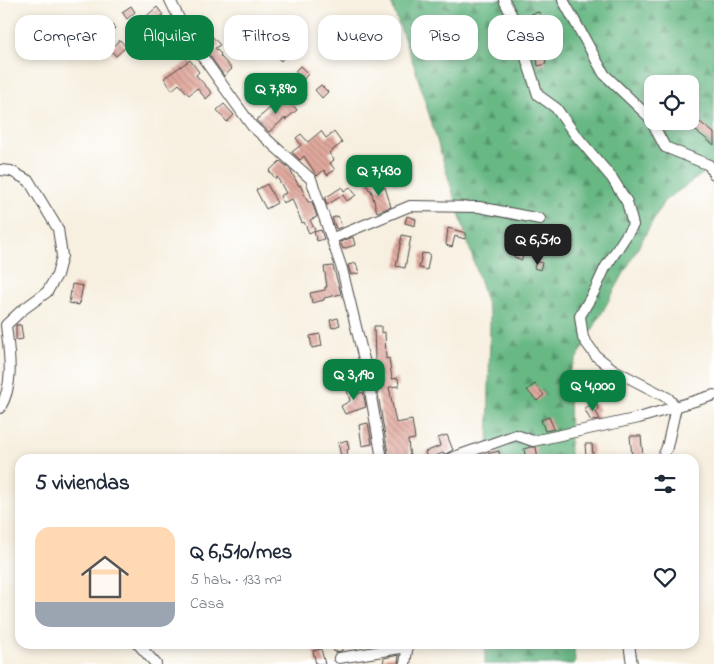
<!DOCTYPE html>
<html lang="es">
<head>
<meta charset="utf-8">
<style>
	:root { --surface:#fff; --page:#f2f2f3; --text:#1f2937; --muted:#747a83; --line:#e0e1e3; --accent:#0b8043 }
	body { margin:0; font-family:"Indie Flower",sans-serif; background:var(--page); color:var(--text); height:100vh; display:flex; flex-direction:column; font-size:19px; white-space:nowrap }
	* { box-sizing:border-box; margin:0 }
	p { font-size:16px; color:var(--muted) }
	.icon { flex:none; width:28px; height:28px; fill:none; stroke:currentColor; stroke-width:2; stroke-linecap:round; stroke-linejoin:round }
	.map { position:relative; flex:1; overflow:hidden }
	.details { position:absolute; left:15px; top:454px; width:684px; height:195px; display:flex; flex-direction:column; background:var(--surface); border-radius:15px; box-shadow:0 2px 8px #0003 }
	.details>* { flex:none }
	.top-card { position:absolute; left:15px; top:15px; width:685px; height:45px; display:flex; gap:10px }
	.buttons { position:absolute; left:644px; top:75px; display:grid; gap:10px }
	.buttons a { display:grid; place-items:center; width:55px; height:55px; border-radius:10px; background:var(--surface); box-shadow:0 2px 8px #0003; font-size:25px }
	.price { position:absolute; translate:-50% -42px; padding:0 11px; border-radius:10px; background:var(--accent); color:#fff; font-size:16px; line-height:32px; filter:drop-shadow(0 1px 2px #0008) }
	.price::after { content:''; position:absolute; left:50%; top:30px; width:15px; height:11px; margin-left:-8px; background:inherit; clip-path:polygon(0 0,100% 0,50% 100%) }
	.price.on { background:#222; color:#fff }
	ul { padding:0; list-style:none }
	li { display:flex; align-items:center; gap:15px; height:125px; padding:0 20px }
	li+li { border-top:1px solid var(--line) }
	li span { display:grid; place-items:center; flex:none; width:140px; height:100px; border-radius:15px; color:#555 }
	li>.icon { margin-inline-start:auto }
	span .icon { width:60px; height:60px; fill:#fffc; stroke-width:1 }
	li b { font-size:21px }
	h2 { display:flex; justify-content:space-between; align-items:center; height:60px; padding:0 20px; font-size:21px }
	.tag { padding:0 18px; border-radius:15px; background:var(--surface); box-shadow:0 2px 8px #0003; font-size:18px; line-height:45px }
	.tag.on { background:var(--accent); color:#fff }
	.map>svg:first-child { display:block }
	.forest { fill:url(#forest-firs); stroke:#497258; fill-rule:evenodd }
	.building { fill:url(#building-back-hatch) }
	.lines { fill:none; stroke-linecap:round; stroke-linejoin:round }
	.minor-casing { stroke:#4a4846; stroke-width:12 }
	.minor { stroke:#fff; stroke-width:10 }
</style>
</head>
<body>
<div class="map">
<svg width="714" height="664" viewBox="0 0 714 664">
	<defs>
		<pattern id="forest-firs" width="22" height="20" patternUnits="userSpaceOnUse" patternTransform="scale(1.25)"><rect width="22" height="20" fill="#67b884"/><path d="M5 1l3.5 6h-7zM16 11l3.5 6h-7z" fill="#55966c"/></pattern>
		<pattern id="building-back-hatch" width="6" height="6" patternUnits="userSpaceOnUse" patternTransform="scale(1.25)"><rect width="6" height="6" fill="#e1a99e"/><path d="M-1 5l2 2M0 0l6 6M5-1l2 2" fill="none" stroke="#b78a81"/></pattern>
	</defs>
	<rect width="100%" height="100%" fill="#fff"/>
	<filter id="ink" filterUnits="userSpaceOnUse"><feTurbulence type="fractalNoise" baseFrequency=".02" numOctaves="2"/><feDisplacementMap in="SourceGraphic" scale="10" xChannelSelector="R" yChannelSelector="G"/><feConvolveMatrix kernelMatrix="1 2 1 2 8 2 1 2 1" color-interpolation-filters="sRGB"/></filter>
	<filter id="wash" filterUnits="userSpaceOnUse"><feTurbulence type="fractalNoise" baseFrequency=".0096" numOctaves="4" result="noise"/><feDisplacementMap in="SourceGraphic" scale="20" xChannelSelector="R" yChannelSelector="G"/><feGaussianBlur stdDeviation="1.12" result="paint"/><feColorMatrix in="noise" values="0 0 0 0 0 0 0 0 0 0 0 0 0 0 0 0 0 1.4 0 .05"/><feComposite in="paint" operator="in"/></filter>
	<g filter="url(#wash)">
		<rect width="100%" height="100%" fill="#f7efdf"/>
		<path class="forest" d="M390,0H714V166L664,201L569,372L570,459H488L490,315L414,65ZM652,84H690V121H652Z
			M485,644H574L575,664H485Z"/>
		<g id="blocks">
			<path class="building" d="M131,6L135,12L127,19L122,12Z
				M157,7L163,15L157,19L165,30L167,28L184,48L177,53L172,46L160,55L153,47L158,44L153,38L156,35L149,25L146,27L142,20Z
				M539,12L541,20L533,22L531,14Z
				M110,23L115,28L106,36L101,30Z
				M210,34L220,45L215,48L221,54L220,56L232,69L224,76L208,53L211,50L203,41Z
				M273,36L289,51L281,61L264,46Z
				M120,40L126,47L116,56L110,49Z
				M543,43L546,64L538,66L535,44Z
				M190,60L199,72L196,75L212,93L206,99L197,88L189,95L179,84L172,90L164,78Z
				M300,66L308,74L303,80L295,71Z
				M321,85L328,92L322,98L315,90Z
				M281,99L285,105L290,101L297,110L285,120V118L269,132L256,120Z
				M224,104L234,115L227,122L217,110Z
				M696,119L714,133V145L691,127Z
				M321,131L326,138L334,132L342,143L329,153L334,160L330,163L335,170L327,175L324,170L317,176L304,156L300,160L292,152L301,145L296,138L301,134L308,142Z
				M280,161L289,168L299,186L300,185L308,202H312L317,217L310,220L315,230L309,233L304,222L302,223L292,199L283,203L280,196L286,193L277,177L276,179L269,171Z
				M398,167L403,181L394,184L390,170Z
				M374,180L378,190L385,187L391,207L377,212L371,190H369L366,183Z
				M267,184L277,203L266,209L256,190Z
				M342,187L344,191L350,187L356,195L347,201L343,195L327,205L325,198Z
				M338,216L342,227L336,229L332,218Z
				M407,216L416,219L415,226L405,223Z
				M448,228L466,233L465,239L455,236L452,247L446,245Z
				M518,229L526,230L522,260L514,257Z
				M321,230L324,239L317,241L314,232Z
				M402,235L411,237L405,268L396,266Z
				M353,237L355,245L343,249L340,242Z
				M422,253L430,254L427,270L419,268Z
				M536,261L542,263L540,270L534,268Z
				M356,263L359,273L351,275L348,265Z
				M333,266L341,294L324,298V300L312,303L310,293L325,290V287H327L324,267Z
				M72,284L83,286L79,305L69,303Z
				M338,318L340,325L332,328L330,320Z
				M16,325H21L23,339L16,340Z
				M374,326H381V333L385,332L386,359L389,358L392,379L398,378L399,386L389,387L396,423L412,420L415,439L408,440L410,459H389L374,371L373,361L375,360Z
				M320,334L322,346L312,348L310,336Z
				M352,384L355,395L363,392L366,407L345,414L341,406L350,401L346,386Z
				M535,384L544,395L537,401L527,390Z
				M596,403L599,410L596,412L600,420L591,421L584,408Z
				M549,417L554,429L545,431L541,420Z
				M368,423L372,444L362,446L359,425Z
				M447,435L453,450L444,455L443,453L427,459L425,452L440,446L438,438Z
				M630,436H641L643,456L632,457Z
				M347,440L349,449L347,450L348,454L341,456L338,443Z
				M585,444H592L593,455L586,456Z
				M530,447H536L538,459H526L524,449Z
				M499,451L500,459H478V456Z
				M333,644H342V651L334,652Z
				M321,649L325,664H316L313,651Z
				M399,655L398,664H383L384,658Z"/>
		</g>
	</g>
	<g filter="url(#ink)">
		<use href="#blocks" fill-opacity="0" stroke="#4a4846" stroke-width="1"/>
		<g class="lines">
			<g class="minor-casing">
				<path id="minor" d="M170,0L188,37L252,126L311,179L342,269L366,368L382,459
					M504,0L514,20L538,95L556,108L574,133L612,178L627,202L633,225L605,268L595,290L580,316L583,338L596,356L614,370L668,398L676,407L667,447L662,459
					M563,0L604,74L649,117L665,147L709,165L714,174
					M0,170L11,171L29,181L58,229L62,256L57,275L47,292L21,311L6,325C9,353 15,383 0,408
					M333,238L410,206L479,207L540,219
					M449,459L516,435L533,441L639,418L714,395
					M138,644L156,664
					M629,644L632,664
					M339,658L407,647
					M405,664L408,644"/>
			</g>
			<use href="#minor" class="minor"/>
		</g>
	</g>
</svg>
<div class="buttons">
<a><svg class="icon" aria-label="locate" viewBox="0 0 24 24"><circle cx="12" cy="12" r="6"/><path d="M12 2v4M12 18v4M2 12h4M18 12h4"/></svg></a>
</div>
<b class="price" style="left:276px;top:115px">Q 7,890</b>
<b class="price" style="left:379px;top:197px">Q 7,430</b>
<b class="price on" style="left:538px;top:266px">Q 6,510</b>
<b class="price" style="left:354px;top:401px">Q 3,190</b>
<b class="price" style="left:593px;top:412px">Q 4,000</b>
<div class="top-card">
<a class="tag">Comprar</a>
<a class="tag on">Alquilar</a>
<a class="tag">Filtros</a>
<a class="tag">Nuevo</a>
<a class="tag">Piso</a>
<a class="tag">Casa</a>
</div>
<section class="details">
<h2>5 viviendas<svg class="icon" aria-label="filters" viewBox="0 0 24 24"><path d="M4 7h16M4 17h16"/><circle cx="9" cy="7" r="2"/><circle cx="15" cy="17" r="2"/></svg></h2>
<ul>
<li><span style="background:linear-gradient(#ffd9b3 75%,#9aa5b1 0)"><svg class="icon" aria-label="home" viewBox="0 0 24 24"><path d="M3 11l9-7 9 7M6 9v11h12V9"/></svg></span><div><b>Q 6,510/mes</b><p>5 hab. · 133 m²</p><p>Casa</p></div><svg class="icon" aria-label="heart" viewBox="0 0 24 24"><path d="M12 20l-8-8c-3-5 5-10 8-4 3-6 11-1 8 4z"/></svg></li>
</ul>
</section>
</div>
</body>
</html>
